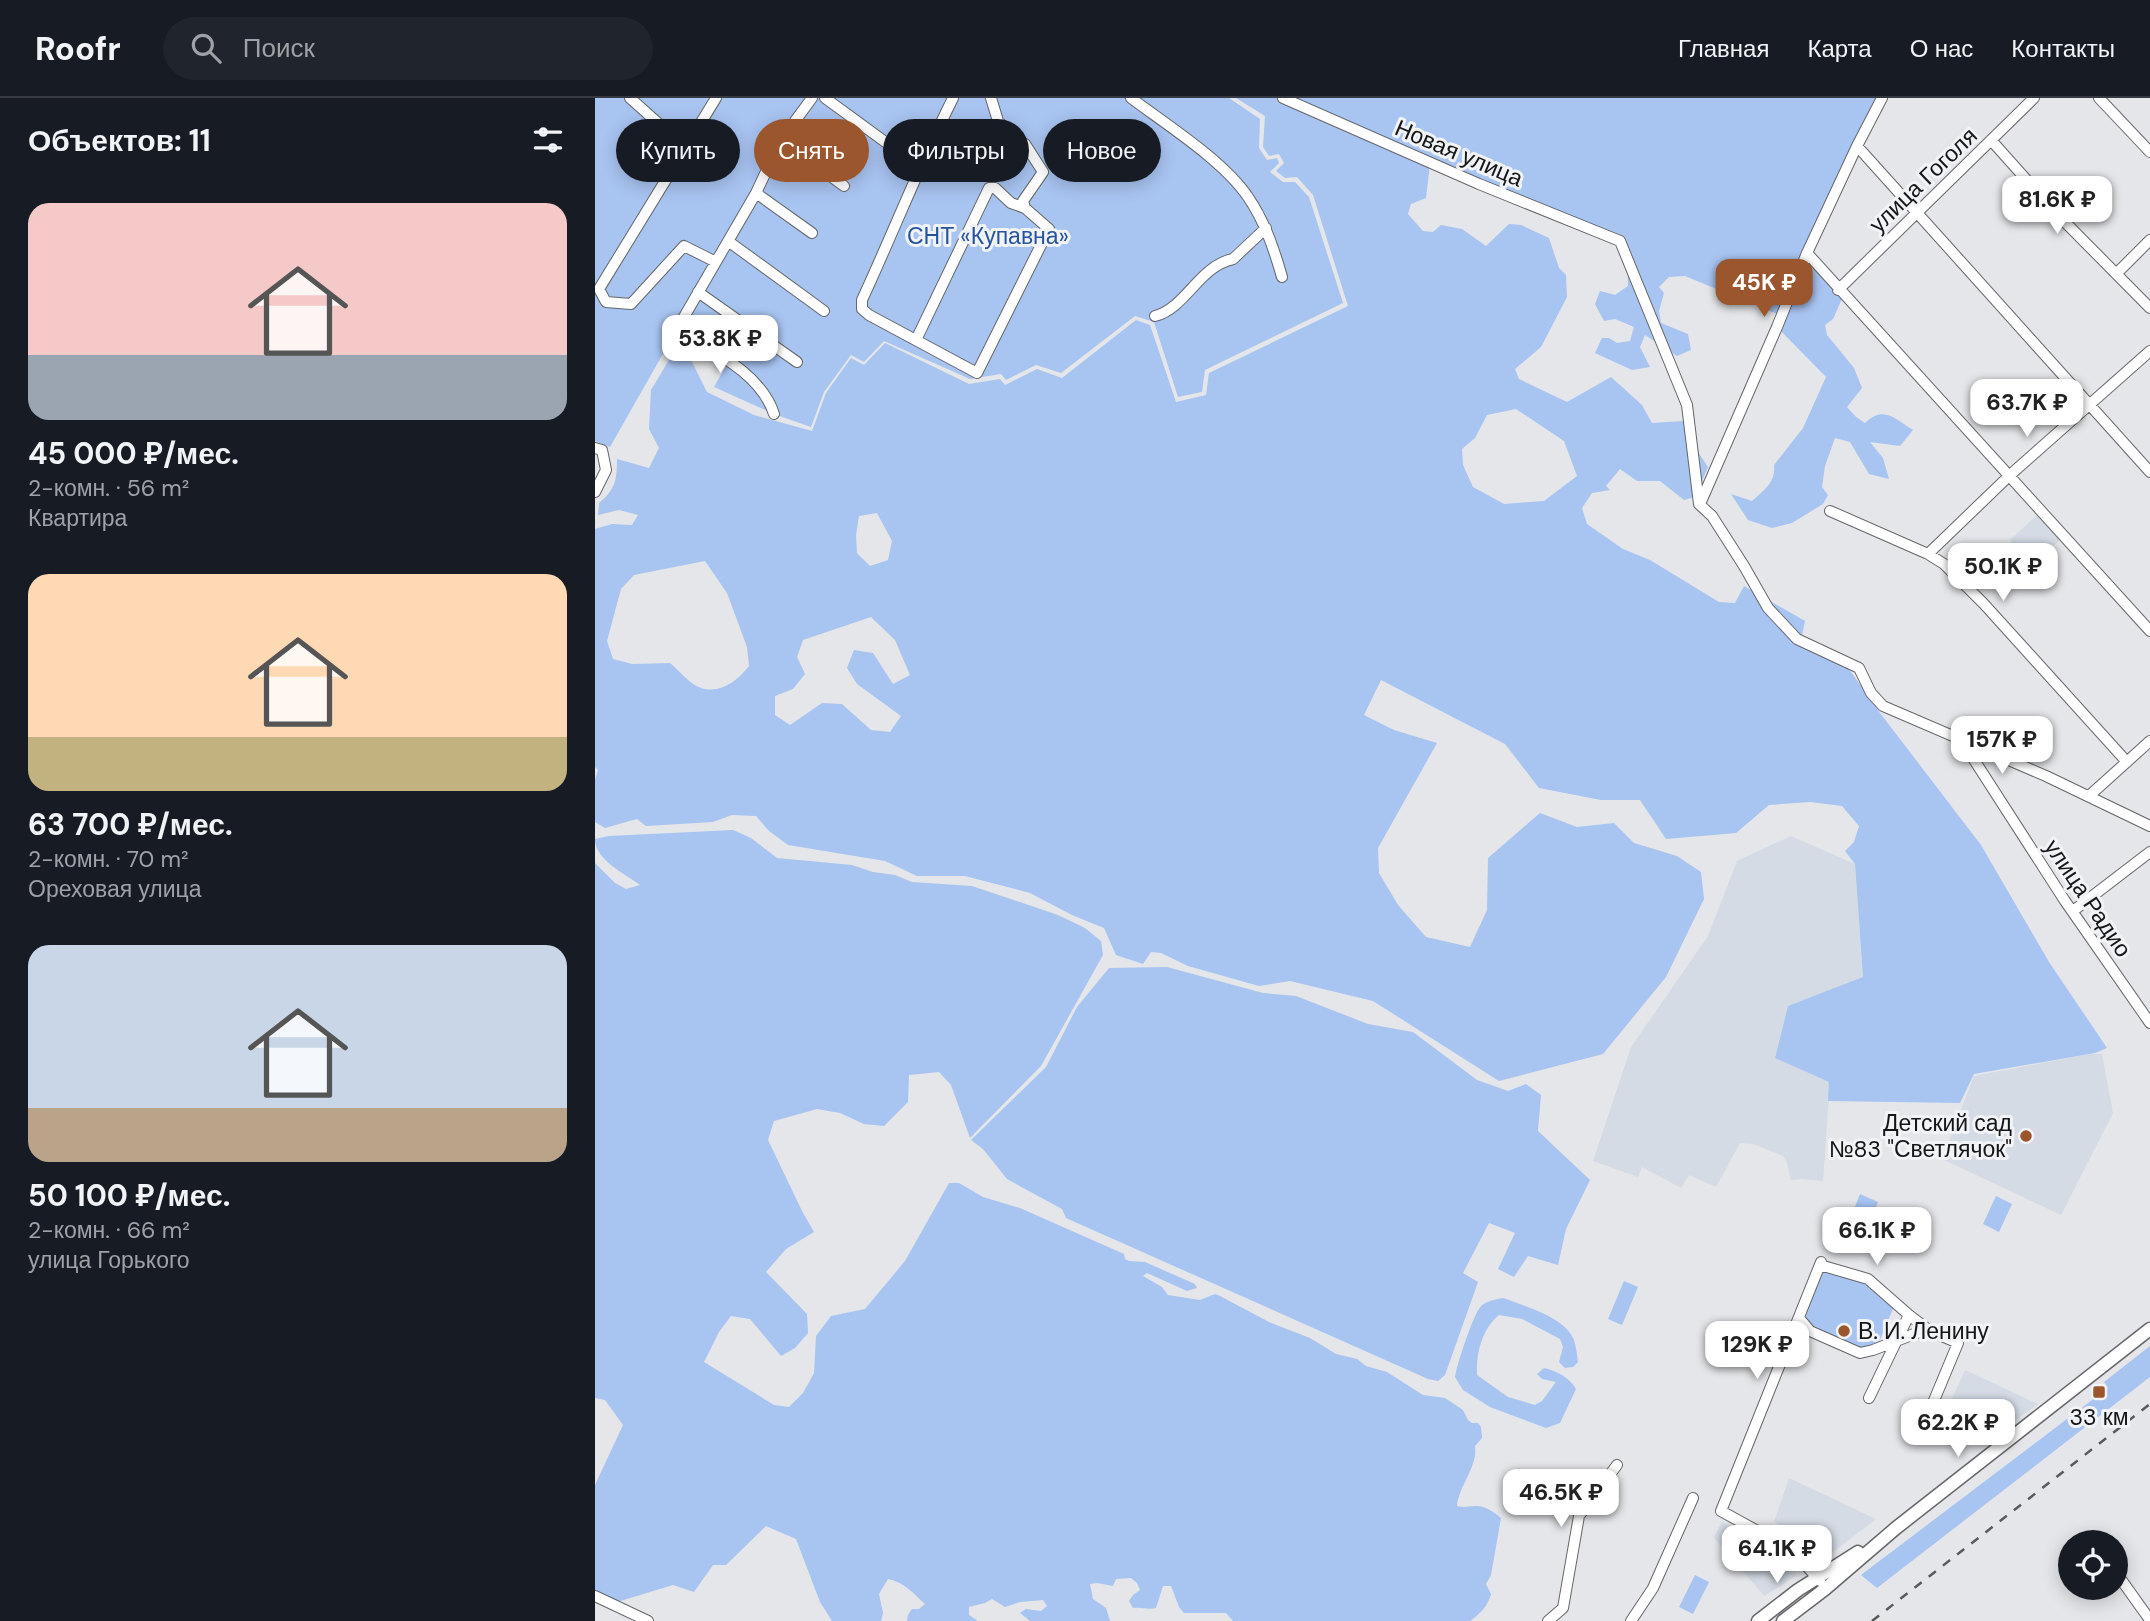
<!DOCTYPE html>
<html lang="ru">
<head>
<meta charset="utf-8">
<style>
	:root { --surface:#171b24; --page:#20242c; --text:#f1f3f6; --muted:#9ea1a6; --line:#363941; --accent:#9c562d }
	body { margin:0; font-family:"DM Sans",sans-serif; background:var(--page); color:var(--text); height:100vh; display:flex; flex-direction:column; font-size:26px; white-space:nowrap }
	* { box-sizing:border-box; margin:0 }
	p { font-size:23px; color:var(--muted) }
	.icon { flex:none; width:38px; height:38px; fill:none; stroke:currentColor; stroke-width:2; stroke-linecap:round; stroke-linejoin:round }
	.map { position:relative; flex:1; overflow:hidden }
	.panel { display:flex; flex-direction:column; background:var(--surface); width:595px }
	.panel>* { flex:none }
	.top-card { position:absolute; left:21px; top:21px; width:665px; height:63px; display:flex; gap:14px }
	.fabs { position:absolute; left:1463px; top:1432px; display:grid; gap:14px }
	.fabs a { display:grid; place-items:center; width:70px; height:70px; border-radius:50%; background:var(--surface); box-shadow:0 4px 18px #0003; font-size:35px }
	.price { position:absolute; translate:-50% -60px; padding:0 16px; border-radius:14px; background:#fff; color:#222; font-size:23px; line-height:46px; filter:drop-shadow(0 2px 4px #0008) }
	.price::after { content:''; position:absolute; left:50%; top:42px; width:21px; height:16px; margin-left:-10px; background:inherit; clip-path:polygon(0 0,100% 0,50% 100%) }
	.price.current { background:var(--accent); color:#fff }
	ul { padding:0; list-style:none }
	li { display:grid; align-content:center; gap:14px; height:371px; padding:0 28px }
	li span { display:grid; place-items:center; height:217px; border-radius:21px; color:#555 }
	li>.icon { margin-inline-start:auto }
	span .icon { width:126px; height:126px; fill:#fffc; stroke-width:1 }
	li b { font-size:30px }
	h2 { display:flex; justify-content:space-between; align-items:center; height:84px; padding:0 28px; font-size:30px }
	.tag { padding:0 24px; border-radius:32px; background:var(--surface); box-shadow:0 4px 18px #0003; font-size:24px; line-height:63px }
	.tag.current { background:var(--accent); color:#fff }
	header { display:flex; align-items:center; gap:42px; box-sizing:border-box; height:98px; padding:0 35px; background:var(--surface); border-bottom:2px solid var(--line) }
	header strong { font-size:33px }
	nav { display:flex; gap:38px; margin-inline-start:auto; font-size:24px }
	.search { width:490px; height:63px; background:var(--page); display:flex; align-items:center; gap:18px; box-sizing:border-box; padding:0 24px; border-radius:38px; color:var(--muted); font-size:26px }
	main { display:flex; flex:1; min-height:0 }
	.map>svg:first-child { display:block }
	.built { fill:#d4dbe4 }
	.green { fill:#a8c4f1; fill-rule:evenodd }
	.lines { fill:none; stroke-linecap:round; stroke-linejoin:round }
	.minor-casing { stroke:#646669; stroke-width:12 }
	.major-casing { stroke:#646669; stroke-width:15 }
	.minor { stroke:#fff; stroke-width:10 }
	.major { stroke:#fff; stroke-width:12 }
	.rail { stroke:#585a5b; stroke-width:2.5; stroke-dasharray:9 9; stroke-linecap:butt }
	.poi-dot { fill:#9c562d; stroke:#f1f3f6; stroke-width:2.5 }
	.labels { text-anchor:middle; dominant-baseline:central; stroke-width:6; stroke-linejoin:round; paint-order:stroke }
	.street-label { font-size:23px; fill:#151617; stroke:#f1f3f6 }
	.park-label { font-size:23px; fill:#26559f; stroke:#f1f3f6 }
	.poi-label { font-size:23px; fill:#151617; stroke:#f1f3f6; text-anchor:end }
</style>
</head>
<body>
<header>
<strong>Roofr</strong>
<div class="search"><svg class="icon" aria-label="search" viewBox="0 0 24 24"><circle cx="10" cy="10" r="6"/><path d="M15 15l6 6"/></svg>Поиск</div>
<nav><a>Главная</a><a>Карта</a><a>О нас</a><a>Контакты</a></nav>
</header>
<main>
<section class="panel">
<h2>Объектов: 11<svg class="icon" aria-label="filters" viewBox="0 0 24 24"><path d="M4 7h16M4 17h16"/><circle cx="9" cy="7" r="2"/><circle cx="15" cy="17" r="2"/></svg></h2>
<ul>
<li><span style="background:linear-gradient(#f6c9c9 70%,#9aa5b1 0)"><svg class="icon" aria-label="home" viewBox="0 0 24 24"><path d="M3 11l9-7 9 7M6 9v11h12V9"/></svg></span><div><b>45 000 ₽/мес.</b><p>2-комн. · 56 m²</p><p>Квартира</p></div></li>
<li><span style="background:linear-gradient(#ffd9b3 75%,#c2b280 0)"><svg class="icon" aria-label="home" viewBox="0 0 24 24"><path d="M3 11l9-7 9 7M6 9v11h12V9"/></svg></span><div><b>63 700 ₽/мес.</b><p>2-комн. · 70 m²</p><p>Ореховая улица</p></div></li>
<li><span style="background:linear-gradient(#c9d6e8 75%,#b9a48a 0)"><svg class="icon" aria-label="home" viewBox="0 0 24 24"><path d="M3 11l9-7 9 7M6 9v11h12V9"/></svg></span><div><b>50 100 ₽/мес.</b><p>2-комн. · 66 m²</p><p>улица Горького</p></div></li>
</ul>
</section>
<div class="map">
<svg width="1555" height="1523" viewBox="0 0 1555 1523">
	<rect width="100%" height="100%" fill="#e4e6e9"/>
	<path class="built" d="M1444,415L1467,440L1434,471L1414,448L1418,445L1415,442Z
		M1196,738L1260,766L1268,880L1193,908L1180,959L1235,984L1228,1083L1206,1081L1196,1082L1192,1065L1188,1058L1158,1046L1145,1045L1121,1089L1094,1077L1086,1090L1047,1069L1043,1079L998,1063L1036,949L1113,838L1142,763Z
		M1495,956H1507L1518,1015L1466,1117L1347,1061L1379,978Z
		M1370,1272L1443,1306L1403,1335L1352,1312Z
		M1194,1380L1281,1421L1233,1458L1179,1424Z
		M1127,1424L1196,1465L1201,1478L1169,1498L1119,1439Z"/>
	<path class="green" d="M0,0H634L665,21L664,50L672,62L682,60L684,65L675,74L688,84H700L714,99L748,205L610,272L607,294L583,299L559,224L540,218L466,275L441,267L411,282L406,276L375,281L289,243L269,264L256,257L229,294L216,329L179,316L119,289L136,259L82,231L15,349L0,343Z
		M641,0H684L835,66L831,100L816,106L813,116L828,133L838,134L846,127L867,131L891,148L914,126L926,127L954,140L964,170L971,177L972,199L946,249L920,271L924,281L972,304L1016,279L1047,307L1057,325L1088,323L1097,329L1101,351L1113,369L1100,399L1089,402L1065,383H1042L1025,371L1011,388L1015,392L997,395L987,410L992,426L1028,451L1055,462L1124,504L1140,505L1149,488L1210,523L1207,537L1244,557L1285,615L1386,747L1454,864L1512,950L1500,955L1379,976L1365,1005L1233,1003L1234,984L1180,960L1193,908L1268,879L1260,766L1250,753L1259,744L1264,728L1247,708L1215,704L1174,707L1141,735L1071,741L1045,702H1006L944,690L910,646L786,582L769,617L799,632L842,645L783,750L784,775L803,807L831,839L875,849L892,812L893,760L945,715L982,729L1019,725L1039,745L1082,758L1106,774L1109,801L1071,879L1008,956L904,983L778,903L695,883L664,888L593,868L566,855L556,854L548,866L521,857L509,830L477,817L435,795L370,778H322L290,763L193,747L174,733L161,718L137,717L118,724L51,728L42,721L10,730L0,724V682L3,672L0,669V431L17,426L37,427L43,417L24,412L3,417L4,405C20,392 22,382 22,361L54,370L64,350L54,331L56,292L86,242L112,294L159,317L217,333L231,295L256,260L269,267L290,245L374,286L405,281L410,287L442,271L467,280L541,222L555,227L581,304L611,297L614,275L753,208L718,97L702,79L690,80L681,73L689,65L684,56L674,58L668,49L670,18ZM921,311L969,343L982,378L949,403L909,406L878,389L868,367L867,351L880,340L892,317ZM282,415L297,443L293,462L275,468L262,455L261,437L264,418ZM110,463L132,495L152,549L154,568C142,583 126,596 106,590C95,587 84,572 75,565L37,566L18,561L12,543L26,491L39,477ZM276,519L300,542L315,577L298,586L278,555L259,552L252,570L262,586L306,618L295,634L276,632L247,606L227,605L195,627L180,617V598L198,591L210,576L202,559L208,542Z
		M700,0H1291L1217,152L1241,186L1250,194L1238,221L1230,227L1232,237L1259,270L1267,290L1252,309L1261,319L1270,325C1289,307 1300,321 1318,332L1305,348L1275,344L1288,360L1294,381L1274,376L1255,344L1240,340L1230,368L1227,389L1233,397L1228,406L1197,425L1177,430L1153,422L1136,396L1157,403C1169,392 1181,384 1179,367L1208,330L1231,279L1182,229V216L1090,178L1074,179L1064,189L1069,195L1064,213L1066,225L1093,236L1096,252L1082,258L1050,237L1045,249L1055,269L1037,272L1000,255L1007,240H1014L1022,245L1035,243L1039,229L1020,221L1009,223L1000,206L1005,193L1020,197L1033,188L1032,145L1024,138L950,111Z
		M138,732L156,740L182,760L257,767L278,774L300,777L317,784L377,788L463,817L490,830L506,843L508,857L446,968L375,1040L356,987L344,974L314,977L313,1004L289,1028L269,1026L245,1015L222,1011L179,1023L173,1042L207,1113L219,1134L191,1151L171,1174L212,1216L213,1235L200,1250L186,1258L155,1221L136,1218L124,1234L109,1264L179,1307L194,1309L208,1295L219,1275L221,1238L236,1218L270,1211L310,1163L354,1085H364L388,1099L425,1110L529,1156L530,1161L534,1163L550,1164L600,1186L602,1190L592,1193L552,1175L548,1178L567,1189L573,1197L605,1202L620,1196L625,1198L674,1224L715,1240L741,1256L762,1261L771,1268L792,1274L828,1297L850,1300L868,1312L873,1322L877,1325H883L886,1329L887,1340L880,1348C883,1369 864,1387 862,1408C870,1410 873,1408 880,1408C889,1407 899,1414 906,1420L896,1477L891,1486L896,1496C893,1508 885,1516 875,1523H638L631,1515H589L584,1509L576,1488H568L561,1510C553,1512 547,1509 538,1510L534,1503L538,1497L545,1492L542,1485L536,1480L521,1481L518,1488L502,1485L495,1486L498,1501L511,1510L515,1523H435L425,1515L431,1511L446,1513L452,1508L448,1502L425,1504L410,1509L397,1501L390,1505L374,1509V1517L383,1523H312L313,1517L317,1511H324L330,1506C318,1495 309,1484 293,1481L284,1496L288,1515L286,1523H237L225,1504L201,1441L171,1428L131,1467H118L99,1494L78,1487L22,1504L0,1494V1387L28,1327L10,1302L0,1300V765L20,785L31,791L45,787C29,775 0,762 0,741L14,738Z
		M572,869L668,895L701,898L773,926L818,934L882,982L913,993L931,986L946,997L943,1033L995,1082L971,1131L963,1167L933,1158L919,1179L903,1171L920,1135L894,1125L868,1175L883,1184L850,1277L843,1283L833,1281L471,1120L467,1111L412,1081L388,1051L376,1042L451,969L482,909L514,870Z
		M1265,1096L1283,1104L1273,1129L1255,1121Z
		M1401,1098L1417,1106L1404,1134L1388,1126Z
		M1226,1172L1260,1180L1300,1206L1281,1251C1249,1253 1229,1240 1206,1219Z
		M1029,1183L1043,1189L1027,1227L1013,1221Z
		M908,1200C929,1208 970,1219 979,1242C981,1248 982,1257 983,1264L978,1269L970,1270L964,1264L968,1249L965,1241L927,1221L904,1217C887,1231 881,1255 882,1277L913,1299L940,1307L947,1303L961,1284L947,1281L942,1276L949,1270C962,1273 975,1280 981,1291L965,1325L951,1330L895,1309L868,1292L860,1279C862,1266 878,1217 886,1208C892,1203 901,1201 908,1200Z
		M1555,1248V1279L1282,1490L1266,1477L1513,1290L1509,1284Z
		M1100,1477L1114,1484L1098,1516L1084,1509Z"/>
	<g class="lines">
		<g class="minor-casing">
			<path id="minor" d="M35,0L91,50
				M121,0L4,191L11,204L36,206L89,148L119,163L123,160
				M230,0L293,46
				M396,0L403,23L417,38L430,46L448,74L428,103L430,110
				M536,0C572,27 629,63 653,99C670,124 679,151 687,179
				M688,0L884,86L1025,143L1092,307L1104,406
				M1287,0L1262,48L1555,374
				M1504,0L1555,54
				M186,42L249,88
				M1396,42L1461,115L1555,210
				M161,95L217,135
				M133,143L229,213
				M1212,155L1555,533
				M1522,175L1555,142
				M1243,192L1439,0
				M103,194L202,264
				M560,218C591,210 604,168 638,161L671,130
				M321,242L394,90H400L416,105L430,110L454,131L382,275L274,217L267,211V202C298,135 325,66 358,0
				M179,316C166,275 117,253 82,231L161,95L186,42L217,0
				M0,350L7,352L11,372L0,394
				M1104,406L1117,418L1149,468L1173,510L1202,541L1264,570L1276,595L1288,608L1451,678L1555,728
				M1105,406L1182,229L1212,155L1262,48
				M1235,413L1333,456L1349,466L1389,506L1532,664
				M1333,456L1415,377L1555,253
				M1365,640L1470,803L1555,925
				M1494,698L1555,643
				M1478,813L1555,754
				M1225,1167L1273,1181L1314,1217
				M1204,1220L1215,1233L1265,1255L1278,1252L1332,1231
				M1274,1300L1314,1217L1335,1233L1363,1245L1335,1312
				M1525,1480L1555,1522
				M1225,1483L1197,1452L1126,1413L1226,1164
				M0,1498L53,1523
				M953,1523L968,1510L984,1418L1022,1367
				M1036,1523L1058,1490L1098,1400"/>
		</g>
		<g class="major-casing">
			<path id="major" d="M1163,1523L1203,1492L1263,1454
				M1188,1523L1230,1491L1301,1430L1555,1231"/>
		</g>
		<use href="#minor" class="minor"/>
		<use href="#major" class="major"/>
		<path class="rail" d="M1277,1523L1555,1306"/>
	</g>
	<g class="poi-dot">
		<circle cx="1431" cy="1038" r="7"/>
		<circle cx="1249" cy="1233" r="7"/>
		<rect x="1497" y="1287" width="14" height="14" rx="3.5"/>
	</g>
	<g class="labels">
		<g class="street-label">
			<text transform="translate(864 55) rotate(23)">Новая улица</text>
			<text transform="translate(1328 82) rotate(-44)">улица Гоголя</text>
			<text transform="translate(1493 800) rotate(56)">улица Радио</text>
		</g>
		<g class="park-label">
			<text x="393" y="138">СНТ «Купавна»</text>
		</g>
		<g class="poi-label">
			<text x="1417" y="1025">Детский сад<tspan x="1417" dy="26">№83 "Светлячок"</tspan></text>
			<text x="1263" y="1233" text-anchor="start">В. И. Ленину</text>
			<text x="1504" y="1319" text-anchor="middle">33 км</text>
		</g>
	</g>
</svg>
<div class="fabs">
<a><svg class="icon" aria-label="locate" viewBox="0 0 24 24"><circle cx="12" cy="12" r="6"/><path d="M12 2v4M12 18v4M2 12h4M18 12h4"/></svg></a>
</div>
<b class="price" style="left:1462px;top:138px">81.6K ₽</b>
<b class="price current" style="left:1169px;top:221px">45K ₽</b>
<b class="price" style="left:125px;top:277px">53.8K ₽</b>
<b class="price" style="left:1432px;top:341px">63.7K ₽</b>
<b class="price" style="left:1408px;top:505px">50.1K ₽</b>
<b class="price" style="left:1407px;top:678px">157K ₽</b>
<b class="price" style="left:1282px;top:1169px">66.1K ₽</b>
<b class="price" style="left:1162px;top:1283px">129K ₽</b>
<b class="price" style="left:1363px;top:1361px">62.2K ₽</b>
<b class="price" style="left:966px;top:1431px">46.5K ₽</b>
<b class="price" style="left:1182px;top:1487px">64.1K ₽</b>
<div class="top-card">
<a class="tag">Купить</a>
<a class="tag current">Снять</a>
<a class="tag">Фильтры</a>
<a class="tag">Новое</a>
</div>
</div>
</main>
</body>
</html>
